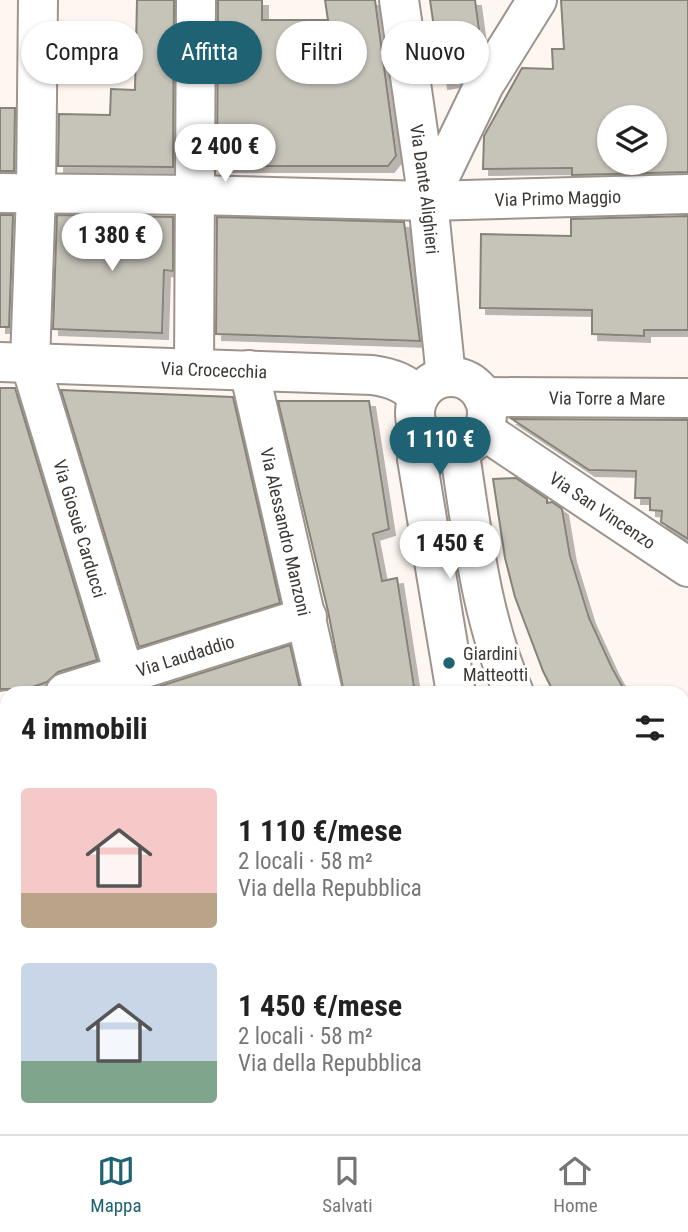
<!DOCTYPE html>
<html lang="it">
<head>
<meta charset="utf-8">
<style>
	:root { --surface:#fff; --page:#f6f6f6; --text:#222; --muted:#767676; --line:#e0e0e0; --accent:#1e6274 }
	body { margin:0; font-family:"Roboto Condensed",sans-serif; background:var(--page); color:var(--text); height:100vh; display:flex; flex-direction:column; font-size:26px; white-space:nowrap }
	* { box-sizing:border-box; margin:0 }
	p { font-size:23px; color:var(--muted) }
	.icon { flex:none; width:38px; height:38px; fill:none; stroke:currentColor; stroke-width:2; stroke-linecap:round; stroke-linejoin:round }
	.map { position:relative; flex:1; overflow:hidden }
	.details { position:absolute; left:0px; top:686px; width:690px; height:448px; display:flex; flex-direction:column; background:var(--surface); border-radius:21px 21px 0 0; box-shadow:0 2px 5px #0004 }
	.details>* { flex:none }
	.hud { position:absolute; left:21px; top:21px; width:648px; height:63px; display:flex; gap:14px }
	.tools { position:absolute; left:597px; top:105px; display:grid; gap:14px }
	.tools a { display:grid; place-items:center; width:70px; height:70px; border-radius:50%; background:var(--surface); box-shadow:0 2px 5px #0004; font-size:35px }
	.price { position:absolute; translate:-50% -60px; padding:0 16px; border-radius:24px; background:#fff; color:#222; font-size:23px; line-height:46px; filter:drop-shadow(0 2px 4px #0008) }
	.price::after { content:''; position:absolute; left:50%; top:42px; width:21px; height:16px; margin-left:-10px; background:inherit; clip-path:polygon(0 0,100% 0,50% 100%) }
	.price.active { background:var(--accent); color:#fff }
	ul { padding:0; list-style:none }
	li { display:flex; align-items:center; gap:21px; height:175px; padding:0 21px }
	li span { display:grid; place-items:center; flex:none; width:196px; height:140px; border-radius:7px; color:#555 }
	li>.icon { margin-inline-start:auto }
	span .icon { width:84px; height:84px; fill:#fffc; stroke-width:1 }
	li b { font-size:30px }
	h2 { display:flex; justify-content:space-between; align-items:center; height:84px; padding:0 21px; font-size:30px }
	.chip { padding:0 24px; border-radius:32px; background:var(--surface); box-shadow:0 2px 5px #0004; font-size:24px; line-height:63px }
	.chip.active { background:var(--accent); color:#fff }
	.menu { display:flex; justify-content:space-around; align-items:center; height:98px; border-top:2px solid var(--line); background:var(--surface); font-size:19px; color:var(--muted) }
	.menu a { display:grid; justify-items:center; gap:4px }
	.menu .active { color:var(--accent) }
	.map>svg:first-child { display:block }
	.building { fill:#c6c3b9; stroke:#86837a; stroke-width:2; fill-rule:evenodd; filter:url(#shadow) }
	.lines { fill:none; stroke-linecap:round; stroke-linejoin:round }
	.minor-casing { stroke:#9d948d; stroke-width:42 }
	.minor { stroke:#fff; stroke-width:38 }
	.poi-dot { fill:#1e6274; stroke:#fff; stroke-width:2.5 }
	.labels { text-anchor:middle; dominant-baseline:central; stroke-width:6; stroke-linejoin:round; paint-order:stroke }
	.street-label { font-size:18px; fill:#3c3835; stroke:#fff }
	.poi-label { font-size:18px; fill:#3c3835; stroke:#fff; text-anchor:start }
</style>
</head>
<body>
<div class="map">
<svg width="688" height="1134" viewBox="0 0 688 1134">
	<defs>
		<filter id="shadow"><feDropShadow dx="6" dy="6" stdDeviation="0" flood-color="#0004"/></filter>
	</defs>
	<rect width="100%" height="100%" fill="#fef7f1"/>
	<path class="building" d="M137,0H174L173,167L58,166L59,114L110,115L111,89L135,90Z
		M218,0H262V20H328L325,0H375L396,156L388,166H217Z
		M430,0H475L481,44L460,80L442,83Z
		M561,0H688V172L572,175V168L483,169L484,136L522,68L553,69L552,49H564ZM609,117H654V163H609Z
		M0,108H15L14,171H0Z
		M0,215H13L9,327H0Z
		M57,215L173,217V271L164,270L162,333L53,329Z
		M688,216V330H644V336L592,334V310L480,308L481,234L571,236V219Z
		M217,217L404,222L420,341L216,334Z
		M0,388H15L97,660L58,672L47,682L18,692L12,689H0Z
		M61,390L233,397L280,603L139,647Z
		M278,401H369L389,529L373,534L382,581L397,578L415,693H344L328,611Z
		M512,419L688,420V539L661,522L662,511L650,510V498H635L636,471L589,470Z
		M516,478L547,499V503L552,502L562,509L570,556L589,618L612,668L626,693H554L543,671L515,597L505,558L493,479Z
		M290,645L301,693H151V689Z"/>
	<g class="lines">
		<g class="minor-casing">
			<g id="minor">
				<path id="s1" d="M38,0L36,193L30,362L130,693"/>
				<path id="s2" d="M399,0L428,201L446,377"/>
				<path id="s3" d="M0,193L196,195L428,201L688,194"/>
				<path d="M428,201L484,85L537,0"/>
				<path id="s4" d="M0,362L372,375C392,378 404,382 419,397"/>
				<path d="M194,368L196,0"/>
				<path id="s5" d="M249,370L323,693"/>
				<circle cx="451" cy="413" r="36"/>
				<path id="s6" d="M483,397L688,398"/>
				<path id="s7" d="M483,430L688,567"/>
				<path d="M459,448C472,530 480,616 514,693"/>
				<path d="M417,459L456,693"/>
				<path id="s8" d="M65,693L307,617"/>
				<path d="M0,712L7,710"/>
				<path d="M682,899L688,904"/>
				<path d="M682,942H688"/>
				<path d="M255,1127L257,1134"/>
				<path d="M421,1127L422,1134"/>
				<path d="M343,1134L381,1127"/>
			</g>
		</g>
		<use href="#minor" class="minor"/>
	</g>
	<circle class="poi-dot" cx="449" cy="663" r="7"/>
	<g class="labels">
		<g class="street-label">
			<text stroke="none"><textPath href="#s2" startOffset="191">Via Dante Alighieri</textPath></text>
			<text stroke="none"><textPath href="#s3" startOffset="558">Via Primo Maggio</textPath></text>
			<text stroke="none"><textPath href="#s4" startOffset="214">Via Crocecchia</textPath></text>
			<text stroke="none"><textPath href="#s6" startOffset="124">Via Torre a Mare</textPath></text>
			<text stroke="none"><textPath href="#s7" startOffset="144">Via San Vincenzo</textPath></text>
			<text stroke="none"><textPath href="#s1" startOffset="536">Via Giosuè Carducci</textPath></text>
			<text stroke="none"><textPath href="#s5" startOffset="166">Via Alessandro Manzoni</textPath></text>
			<text stroke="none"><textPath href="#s8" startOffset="126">Via Laudaddio</textPath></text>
		</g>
		<g class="poi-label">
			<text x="463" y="653">Giardini<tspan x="463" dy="21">Matteotti</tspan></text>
		</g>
	</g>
</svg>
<div class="tools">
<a><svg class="icon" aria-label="layers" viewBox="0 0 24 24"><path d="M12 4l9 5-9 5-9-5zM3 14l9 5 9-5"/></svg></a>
</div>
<b class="price" style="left:225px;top:184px">2 400 €</b>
<b class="price" style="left:112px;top:273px">1 380 €</b>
<b class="price active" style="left:440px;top:477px">1 110 €</b>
<b class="price" style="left:450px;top:581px">1 450 €</b>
<div class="hud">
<a class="chip">Compra</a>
<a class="chip active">Affitta</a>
<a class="chip">Filtri</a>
<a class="chip">Nuovo</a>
</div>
<section class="details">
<h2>4 immobili<svg class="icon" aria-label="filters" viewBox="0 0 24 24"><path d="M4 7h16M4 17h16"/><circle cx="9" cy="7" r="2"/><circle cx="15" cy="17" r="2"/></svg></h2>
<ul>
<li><span style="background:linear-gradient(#f6c9c9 75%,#b9a48a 0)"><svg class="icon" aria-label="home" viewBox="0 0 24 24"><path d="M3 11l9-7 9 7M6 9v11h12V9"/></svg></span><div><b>1 110 €/mese</b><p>2 locali · 58 m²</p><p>Via della Repubblica</p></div></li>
<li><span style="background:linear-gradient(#c9d6e8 70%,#7fa58c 0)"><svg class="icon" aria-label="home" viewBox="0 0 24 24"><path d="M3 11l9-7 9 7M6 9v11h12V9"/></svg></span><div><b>1 450 €/mese</b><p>2 locali · 58 m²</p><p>Via della Repubblica</p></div></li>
</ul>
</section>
</div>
<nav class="menu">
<a class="active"><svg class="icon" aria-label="map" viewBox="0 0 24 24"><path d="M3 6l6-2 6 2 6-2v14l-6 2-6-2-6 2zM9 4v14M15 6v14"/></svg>Mappa</a>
<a><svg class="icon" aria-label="saved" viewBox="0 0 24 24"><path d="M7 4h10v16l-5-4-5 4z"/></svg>Salvati</a>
<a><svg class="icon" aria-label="home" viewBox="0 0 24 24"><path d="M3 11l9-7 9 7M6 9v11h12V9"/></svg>Home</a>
</nav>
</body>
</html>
